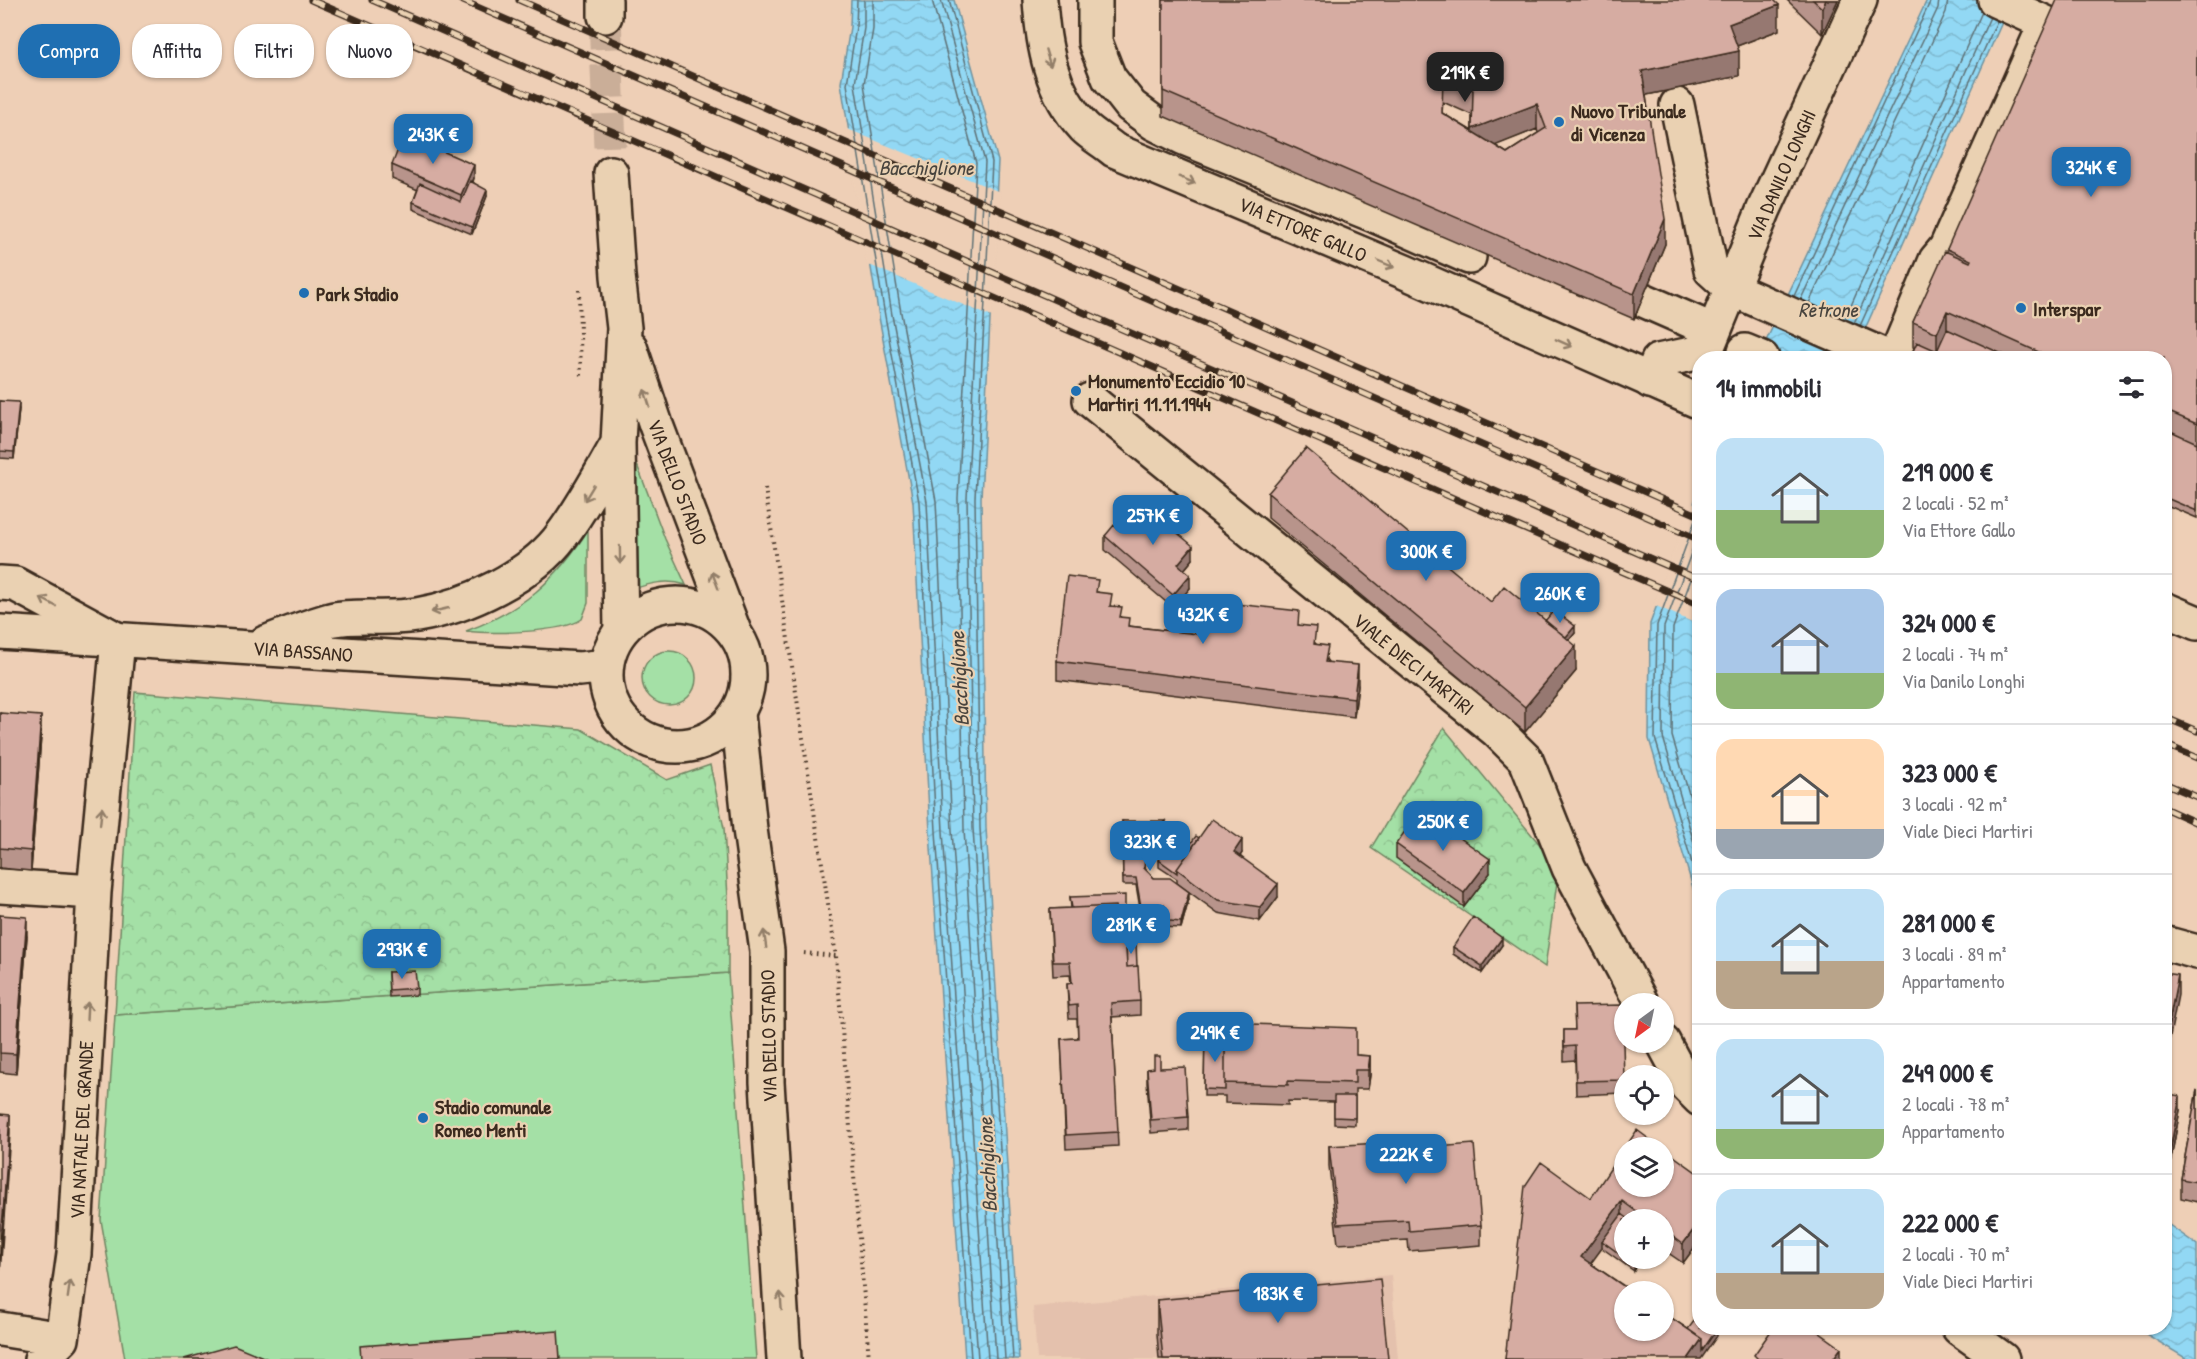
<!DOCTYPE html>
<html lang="it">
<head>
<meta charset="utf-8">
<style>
	:root { --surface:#fff; --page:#f2f2f3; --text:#2b2b33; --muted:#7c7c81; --line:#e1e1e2; --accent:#1f6fb2 }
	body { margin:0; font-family:"Patrick Hand",sans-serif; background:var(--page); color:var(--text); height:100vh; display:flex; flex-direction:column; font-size:22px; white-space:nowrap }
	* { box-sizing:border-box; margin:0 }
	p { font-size:20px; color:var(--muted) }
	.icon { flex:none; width:33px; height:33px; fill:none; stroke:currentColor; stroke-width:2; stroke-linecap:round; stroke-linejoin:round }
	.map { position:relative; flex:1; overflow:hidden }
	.panel { position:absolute; left:1692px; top:351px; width:480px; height:984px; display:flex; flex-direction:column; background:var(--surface); border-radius:24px; box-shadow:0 2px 4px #0004 }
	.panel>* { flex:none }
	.top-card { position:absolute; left:18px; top:24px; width:570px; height:54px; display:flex; gap:12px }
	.needle { width:39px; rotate:213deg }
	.fabs { position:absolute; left:1614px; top:993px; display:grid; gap:12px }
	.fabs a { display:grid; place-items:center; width:60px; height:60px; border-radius:50%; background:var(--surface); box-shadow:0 2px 4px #0004; font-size:30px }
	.price { position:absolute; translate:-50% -51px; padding:0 14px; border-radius:12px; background:var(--accent); color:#fff; font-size:20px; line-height:39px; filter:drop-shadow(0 2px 3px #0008) }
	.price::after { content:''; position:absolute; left:50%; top:36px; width:18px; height:14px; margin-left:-9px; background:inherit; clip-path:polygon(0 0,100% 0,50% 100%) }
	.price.current { background:#222; color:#fff }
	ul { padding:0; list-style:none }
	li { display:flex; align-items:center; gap:18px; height:150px; padding:0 24px }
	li+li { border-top:2px solid var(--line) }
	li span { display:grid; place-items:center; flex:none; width:168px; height:120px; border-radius:18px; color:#555 }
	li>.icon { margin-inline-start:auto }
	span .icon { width:72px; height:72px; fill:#fffc; stroke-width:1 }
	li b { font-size:26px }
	h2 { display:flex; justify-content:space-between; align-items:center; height:72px; padding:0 24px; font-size:26px }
	.pill { padding:0 21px; border-radius:24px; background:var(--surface); box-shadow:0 2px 4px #0004; font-size:21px; line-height:54px }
	.pill.current { background:var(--accent); color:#fff }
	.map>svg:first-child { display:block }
	.built { fill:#e4c1ad }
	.grass { fill:#a4e0a6; stroke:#708562; stroke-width:1.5 }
	.park { fill:url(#park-crowns); stroke:#708562; stroke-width:1.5 }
	.water { fill:url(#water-waves); stroke:#6f929e; stroke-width:1.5 }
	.pier { fill:#eecfb6 }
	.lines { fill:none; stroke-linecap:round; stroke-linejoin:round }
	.shore { stroke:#5e7074; stroke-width:1.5 }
	.major-tunnel { stroke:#caae98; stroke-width:33; stroke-dasharray:33 16; stroke-linecap:butt }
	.minor-casing { stroke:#3b2a1e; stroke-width:38 }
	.major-casing { stroke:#3b2a1e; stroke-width:38 }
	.path { stroke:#3b2a1e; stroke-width:4; stroke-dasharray:1.5 4.5; stroke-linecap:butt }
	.minor { stroke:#ead1b2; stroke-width:33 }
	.major { stroke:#ead1b2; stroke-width:33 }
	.rail-casing { stroke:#3b2a1e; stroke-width:7 }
	.rail { stroke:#ead1b2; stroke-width:4.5; stroke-dasharray:14; stroke-linecap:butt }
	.wall { fill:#b8948b; stroke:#3b2a1e; stroke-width:1.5; fill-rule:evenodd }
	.shaded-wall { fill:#967871; stroke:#3b2a1e; stroke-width:1.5 }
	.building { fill:#d6aca2; stroke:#3b2a1e; stroke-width:1.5; fill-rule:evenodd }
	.oneway { stroke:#927e68 }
	.poi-dot { fill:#1f6fb2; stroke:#ead1b2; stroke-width:2 }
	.labels { text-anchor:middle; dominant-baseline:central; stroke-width:4.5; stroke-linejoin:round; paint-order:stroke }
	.poi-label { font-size:20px; font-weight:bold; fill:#3b2a1e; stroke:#ead1b2; text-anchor:start }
	.street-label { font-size:20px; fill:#3b2a1e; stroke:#ead1b2 }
	.water-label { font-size:21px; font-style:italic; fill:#48443e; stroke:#ead1b2 }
</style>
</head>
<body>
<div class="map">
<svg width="2197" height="1359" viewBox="0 0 2197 1359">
	<defs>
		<pattern id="park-crowns" width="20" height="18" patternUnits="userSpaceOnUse" patternTransform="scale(1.5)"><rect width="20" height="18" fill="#a4e0a6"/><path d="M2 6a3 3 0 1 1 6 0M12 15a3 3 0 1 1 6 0" fill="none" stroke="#8ec08e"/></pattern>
		<pattern id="water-waves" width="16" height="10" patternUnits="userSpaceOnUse" patternTransform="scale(1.5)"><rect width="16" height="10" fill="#92d8f4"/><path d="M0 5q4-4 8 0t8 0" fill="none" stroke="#7fbad1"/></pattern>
	</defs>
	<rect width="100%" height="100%" fill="#eecfb6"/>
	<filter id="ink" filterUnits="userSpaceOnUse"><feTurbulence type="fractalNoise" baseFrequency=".0167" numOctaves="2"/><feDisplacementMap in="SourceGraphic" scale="12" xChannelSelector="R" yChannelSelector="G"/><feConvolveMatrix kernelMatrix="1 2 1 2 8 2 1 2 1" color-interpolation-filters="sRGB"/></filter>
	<g filter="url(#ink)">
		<path class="built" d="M1391,1275L1398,1359H1037L1033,1307Z"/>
		<path class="grass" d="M630,446L665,539L686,585C667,579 650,583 631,590Z
			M588,530V603L582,619C562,633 491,634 466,631C522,611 556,580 588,530Z
			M642 678a27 27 0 1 1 54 0a27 27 0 1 1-54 0Z
			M728,973L756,1359H125L101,1220L115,1015Z"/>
		<path class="park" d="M135,692L581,729L667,780L710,765L724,828L728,898V973L115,1015Z
			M1444,728L1559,868L1545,967L1371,848Z"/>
		<path class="water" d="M851,0H954L998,161L981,498L986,828L1019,1359H965L930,832L913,502L879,317L841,83L850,27Z
			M1927,0H2012L1852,358H1758Z
			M1699,490V908L1649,739L1650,624Z
			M2165,1222L2197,1245V1359H2187L2136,1328H2164Z"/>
		<path class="pier" d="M845,128L1000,192L992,317L867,264Z
			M1692,502L1699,506V625L1654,605Z"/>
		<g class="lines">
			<path class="shore" d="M857,0L856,27L847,84L885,316L919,502L936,831L971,1359
				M864,0V28L855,84L892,315L927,502L943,831L978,1359
				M873,0V29L864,84L901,313L936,501L952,830L988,1359
				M932,0L976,163L958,498L964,829L996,1359
				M941,0L985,162L967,498L973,828L1005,1359
				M949,0L992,162L975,498L980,828L1013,1359
				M1794,296L1931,0
				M1801,299L1938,8L1939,0
				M1809,303L1946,12L1948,0
				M1845,319L1982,12
				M1854,323L1990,17
				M1860,326L1997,21
				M1700,507L1657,625L1655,738L1700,890
				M1700,529L1664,627L1663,737L1700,863
				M1700,555L1673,628L1672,736L1700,831"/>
			<path class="major-tunnel" d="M605,16L611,173"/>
			<g class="minor-casing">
				<path id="minor" d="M1095,0V42L1109,78L1131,106L1154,123L1184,138L1376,216L1469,257
					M1677,105L1711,270L1732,289L1889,358
					M1600,281L1714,331
					M1745,351L1762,358
					M1895,358L1936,260L1946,248L2046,23L1995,0
					M1650,381L1658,361L1706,351L1764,209L1860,0
					M1090,400L1497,731L1526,760L1569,868L1642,1004
					M0,583L15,584L118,640L94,892L74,1254L62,1339L41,1359
					M738,714L750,829L767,951V1082L784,1359
					M0,886L94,892
					M2164,943L2197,952
					M1663,1042L1686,1085L1700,1099
					M1959,1328L2002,1359
					M0,1329L62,1339"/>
			</g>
			<g class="major-casing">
				<path id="major" d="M605,0V16
					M1040,0C1043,46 1051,92 1084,127C1093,136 1105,142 1114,150L1405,272L1700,402
					M611,173L618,276L624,328L618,443L621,631
					M630,347L656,425L735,634
					M606 675a71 71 0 1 1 142 0a71 71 0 1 1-142 0Z
					M2164,609L2197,623
					M0,632L580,669L606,666
					M265,643C286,635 308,626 330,620C357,614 388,620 417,615C466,607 532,576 562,535C583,507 600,475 617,445"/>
			</g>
			<path class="path" d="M579,290L581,378
				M765,488L836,956L869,1359
				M804,953L836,956"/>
			<use href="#minor" class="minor"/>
			<use href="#major" class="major"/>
			<g class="rail-casing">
				<path id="rail" d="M311,0C774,200 1236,405 1700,605
					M372,0L1101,320L1700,580
					M461,0L1700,540
					M519,0L1700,516
					M2164,717L2197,731
					M2164,744L2197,758
					M2164,783L2197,797
					M2164,808L2197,823"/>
			</g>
			<use href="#rail" class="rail"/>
		</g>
		<path class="wall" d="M1163,0L1779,30L1737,46L1739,76L1646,95L1665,244L1634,319L1163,116ZM1443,102L1472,115V131L1442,113ZM1537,129L1538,133L1507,153L1495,145Z
			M1787,0H1838L1822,34Z
			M2197,0V518L2164,504V358H1910L1914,348L1913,347V322L1947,251V249Z
			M392,165L474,178L473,182L487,196L472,234L413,209V202L418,190L392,179Z
			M0,401L19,409L14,459L0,458Z
			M1268,493L1491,602L1545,621L1575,633L1569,640L1576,671L1525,732L1268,518Z
			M1117,528L1193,559L1184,570L1190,588L1173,608L1105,550V536Z
			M1098,592L1129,626L1197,634L1299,625L1316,644L1328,662L1358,685L1354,717L1057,680V661Z
			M0,713L41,736L31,871L0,868Z
			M1122,821L1166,828L1147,850L1145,869L1154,878L1189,899L1181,928L1159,927V920L1162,912L1141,914L1136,885H1123Z
			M1199,838L1242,853L1240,856L1278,897L1260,921L1218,913L1177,883V879L1159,867V860L1187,849Z
			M1396,844L1490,873L1464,907L1396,858Z
			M1070,897L1126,943L1140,1001V1015L1112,1017L1118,1146L1066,1149L1061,1039L1078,1038L1077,1019H1069L1067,984L1071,983L1070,975L1053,976L1050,909L1071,908Z
			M0,915L27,936L16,1074L0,1072Z
			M1502,945L1482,973L1453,954V947Z
			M388,972L417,988V995L389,997Z
			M1574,1006L1625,1076L1624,1093L1576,1095L1575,1060L1564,1061V1030H1575Z
			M1205,1035L1356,1055L1370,1056V1075L1368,1089H1355V1125L1334,1124V1102L1288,1101V1105L1225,1103V1096H1204Z
			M1160,1068L1188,1117V1130L1151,1133L1147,1082V1069Z
			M2197,1090V1202L2181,1198V1179Z
			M2164,1093L2180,1110L2166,1186L2164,1184Z
			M1329,1146L1398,1150L1481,1225V1245L1409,1251L1408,1240L1338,1244L1329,1166Z
			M1700,1175V1240L1683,1263L1664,1250V1220H1624V1258H1642L1634,1271L1602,1248L1590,1263L1688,1329L1717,1336L1505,1359L1591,1198Z
			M1157,1300L1388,1359H1159L1157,1334Z"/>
		<path class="shaded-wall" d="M1826,0H1838L1822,34V8Z
			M1779,5V30L1729,49V24Z
			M1739,51V76L1642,96V71Z
			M1537,104V129L1472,155V129Z
			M474,165V178L461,209V195Z
			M487,190V196L472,234V227Z
			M1665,219V244L1634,319V294Z
			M1947,311V336L1937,358V333Z
			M19,402V409L14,459V452Z
			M1193,546V559L1178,577V564Z
			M1190,575V588L1173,608V595Z
			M1575,626V633L1557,655V648Z
			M1576,646V671L1525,732V707Z
			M1358,665V685L1354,717V698Z
			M41,716V736L31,871V851Z
			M1166,821V828L1147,850L1144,875L1147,843Z
			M1242,840V853L1234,866V852Z
			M1490,859V873L1464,907V893Z
			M1278,884V897L1260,921V907Z
			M1189,892V899L1181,928V922Z
			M27,917V936L16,1074V1054Z
			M1502,938V945L1482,973V966Z
			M2178,975V995L2164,1067V1048Z
			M1370,1056V1075L1368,1089V1070Z
			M2180,1096V1110L2166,1186V1173Z
			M10,1115V1134L0,1275V1256Z
			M1622,1201V1221L1602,1241V1248L1581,1277V1257Z
			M1700,1221V1240L1683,1263V1244Z
			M1638,1258H1642L1634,1271V1264Z
			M1717,1329V1336L1701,1359H1688L1702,1339Z
			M1841,1348V1359H1833Z"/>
		<path class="building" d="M1163,0H1774L1779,5L1729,24L1739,51L1642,71L1665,219L1634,294L1163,91ZM1443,77L1473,90L1472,129L1537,104L1546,128L1507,153L1442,113Z
			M1813,0H1826L1822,8Z
			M2057,0H2197V424L2164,410V358H2052L1947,311L1937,333L1913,322L1945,251L1970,262L1971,260L1947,249Z
			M404,134L474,165L461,195L392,165Z
			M470,181L487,190L472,227L413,202L420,183L461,202Z
			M1947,329L2011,358H1910L1917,342L1937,351Z
			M0,401L19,402L14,452L0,451Z
			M2164,428L2197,443V511L2164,497Z
			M1306,448L1491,602L1504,586L1576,646L1525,707L1268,493Z
			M1140,501L1193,546L1178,564L1190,575L1173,595L1105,536L1114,525L1117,528Z
			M1067,576L1098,580L1096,592L1112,594L1110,606L1122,607L1120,617L1129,618L1128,626L1197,634L1201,600L1299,611L1298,625L1316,627L1314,644L1328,646L1325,662L1358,665L1354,698L1057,661Z
			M1554,610L1575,626L1566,637L1545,621Z
			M0,713L41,716L31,851L0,848Z
			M1420,810L1490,859L1464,893L1396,844Z
			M1212,819L1242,840L1234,852L1278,884L1260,907L1218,900L1177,869Z
			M1122,821H1166L1147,843L1144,868L1154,878H1170L1189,892L1181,922L1159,920L1164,905L1141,907L1136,878H1123Z
			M1196,836L1199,838L1177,869V873L1159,860L1173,840L1187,849Z
			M1125,895V931H1118L1116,906L1072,908L1070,897Z
			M1116,906L1118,931H1125L1127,967L1138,966L1140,1001L1111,1003L1118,1132L1066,1135L1061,1039L1078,1038L1077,1005L1069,1006L1067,984L1072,983L1070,962H1053L1050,909Z
			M0,915L27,917L16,1054L0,1053Z
			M1473,917L1502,938L1482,966L1453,947Z
			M1126,943H1136L1137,966L1127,967Z
			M415,971L417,988L389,990L388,972Z
			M2164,973L2178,975L2164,1048Z
			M1622,1005L1624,1080L1576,1081L1575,1046L1564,1047V1030H1575L1574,1006Z
			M1225,1023L1356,1028V1055L1370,1056L1368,1070H1355V1083L1288,1081V1085L1225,1083Z
			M1205,1035L1225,1036V1090L1204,1089Z
			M1154,1056H1160V1068L1185,1067L1188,1117L1151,1120L1147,1069L1154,1068Z
			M2197,1090V1182L2181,1179Z
			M2164,1093L2180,1096L2166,1173L2164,1171Z
			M1334,1096H1355V1118L1334,1117Z
			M0,1114L10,1115L0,1256Z
			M1637,1130L1661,1148H1625Z
			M1397,1142L1398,1150L1474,1144L1481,1225L1409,1231L1408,1220L1338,1224L1329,1146Z
			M1624,1148V1186H1664V1149L1700,1175V1221L1683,1244L1664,1230V1220H1648L1622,1201L1581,1257L1632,1292H1624V1330H1664V1313L1702,1339L1688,1359H1505L1525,1186L1541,1162L1591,1198Z
			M1622,1214L1630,1220H1624V1257L1602,1241Z
			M1627,1258H1638L1634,1264Z
			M1380,1279L1388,1359H1163L1157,1300Z
			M1698,1316L1700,1317V1328H1715L1717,1329L1702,1351V1339L1688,1329Z
			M1773,1328H1813L1841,1348L1833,1359H1758L1754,1355Z
			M558,1331L560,1359H361L360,1346Z
			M234,1345L268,1359H184Z"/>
		<defs><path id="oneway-shaft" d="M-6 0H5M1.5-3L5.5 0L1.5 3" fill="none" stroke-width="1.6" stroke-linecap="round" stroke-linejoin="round" transform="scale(1.5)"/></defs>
		<g class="oneway">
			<use href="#oneway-shaft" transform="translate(1048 58) rotate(73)"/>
			<use href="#oneway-shaft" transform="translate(1187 180) rotate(22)"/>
			<use href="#oneway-shaft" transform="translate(1386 264) rotate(23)"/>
			<use href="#oneway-shaft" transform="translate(1564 343) rotate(24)"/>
			<use href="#oneway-shaft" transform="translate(647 398) rotate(-108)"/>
			<use href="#oneway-shaft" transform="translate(589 493) rotate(121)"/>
			<use href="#oneway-shaft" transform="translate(620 555) rotate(89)"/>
			<use href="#oneway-shaft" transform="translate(715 580) rotate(-111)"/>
			<use href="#oneway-shaft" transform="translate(48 602) rotate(-152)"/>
			<use href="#oneway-shaft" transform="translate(440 610) rotate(167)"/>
			<use href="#oneway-shaft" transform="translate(101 816) rotate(-84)"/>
			<use href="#oneway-shaft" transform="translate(765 939) rotate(-98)"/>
			<use href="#oneway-shaft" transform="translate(87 1011) rotate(-87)"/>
			<use href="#oneway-shaft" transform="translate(69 1289) rotate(-82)"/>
			<use href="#oneway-shaft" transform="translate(781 1301) rotate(-94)"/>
		</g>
	</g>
	<g class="poi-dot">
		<circle cx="1559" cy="122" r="6"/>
		<circle cx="304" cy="293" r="6"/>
		<circle cx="2021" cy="308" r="6"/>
		<circle cx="1076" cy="391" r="6"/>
		<circle cx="423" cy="1118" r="6"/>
	</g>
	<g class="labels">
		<g class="poi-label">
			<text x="1571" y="110">Nuovo Tribunale<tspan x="1571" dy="23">di Vicenza</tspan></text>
			<text x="316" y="293">Park Stadio</text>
			<text x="2033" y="308">Interspar</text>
			<text x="1088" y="380">Monumento Eccidio 10<tspan x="1088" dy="23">Martiri 11.11.1944</tspan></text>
			<text x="435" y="1106">Stadio comunale<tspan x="435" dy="23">Romeo Menti</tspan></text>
		</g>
		<g class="street-label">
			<text transform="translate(1781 175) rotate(-66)">VIA DANILO LONGHI</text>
			<text transform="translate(1303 229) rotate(23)">VIA ETTORE GALLO</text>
			<text transform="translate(678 482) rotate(69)">VIA DELLO STADIO</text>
			<text transform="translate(303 651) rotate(4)">VIA BASSANO</text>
			<text transform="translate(1414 664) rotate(39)">VIALE DIECI MARTIRI</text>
			<text transform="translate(768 1036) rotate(-91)">VIA DELLO STADIO</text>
			<text transform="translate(81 1130) rotate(-87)">VIA NATALE DEL GRANDE</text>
		</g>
		<g class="water-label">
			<text x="926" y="167">Bacchiglione</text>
			<text x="1828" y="309">Retrone</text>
			<text transform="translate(959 679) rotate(-93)">Bacchiglione</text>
			<text transform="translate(987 1165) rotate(-93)">Bacchiglione</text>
		</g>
	</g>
</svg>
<div class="fabs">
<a><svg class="needle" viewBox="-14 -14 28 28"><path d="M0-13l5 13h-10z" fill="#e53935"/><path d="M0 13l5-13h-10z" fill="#7c7c81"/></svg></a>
<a><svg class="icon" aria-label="locate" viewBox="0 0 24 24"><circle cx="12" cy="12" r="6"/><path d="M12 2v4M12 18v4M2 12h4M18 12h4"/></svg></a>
<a><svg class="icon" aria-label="layers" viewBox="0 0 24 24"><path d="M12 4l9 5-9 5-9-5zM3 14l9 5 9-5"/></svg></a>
<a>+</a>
<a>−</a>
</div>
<b class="price current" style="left:1465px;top:103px">219K €</b>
<b class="price" style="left:433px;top:165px">243K €</b>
<b class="price" style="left:2091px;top:198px">324K €</b>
<b class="price" style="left:1153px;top:546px">257K €</b>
<b class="price" style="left:1426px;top:582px">300K €</b>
<b class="price" style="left:1560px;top:624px">260K €</b>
<b class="price" style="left:1203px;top:645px">432K €</b>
<b class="price" style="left:1443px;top:852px">250K €</b>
<b class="price" style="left:1150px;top:872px">323K €</b>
<b class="price" style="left:1131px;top:955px">281K €</b>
<b class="price" style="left:402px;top:980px">293K €</b>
<b class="price" style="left:1215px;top:1063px">249K €</b>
<b class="price" style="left:1406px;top:1185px">222K €</b>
<b class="price" style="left:1278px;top:1324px">183K €</b>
<div class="top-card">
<a class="pill current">Compra</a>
<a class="pill">Affitta</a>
<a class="pill">Filtri</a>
<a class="pill">Nuovo</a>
</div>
<section class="panel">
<h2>14 immobili<svg class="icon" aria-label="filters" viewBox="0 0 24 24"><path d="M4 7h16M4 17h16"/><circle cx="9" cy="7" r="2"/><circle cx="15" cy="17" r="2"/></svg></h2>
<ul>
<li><span style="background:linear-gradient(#bfe0f5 60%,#8fb573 0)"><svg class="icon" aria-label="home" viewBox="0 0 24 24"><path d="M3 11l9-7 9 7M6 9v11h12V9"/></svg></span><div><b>219 000 €</b><p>2 locali · 52 m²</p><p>Via Ettore Gallo</p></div></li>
<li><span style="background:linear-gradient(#a9c7e8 70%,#8fb573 0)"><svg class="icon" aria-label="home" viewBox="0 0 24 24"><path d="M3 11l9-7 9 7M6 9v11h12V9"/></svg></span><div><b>324 000 €</b><p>2 locali · 74 m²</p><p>Via Danilo Longhi</p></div></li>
<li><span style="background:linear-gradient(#ffd9b3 75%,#9aa5b1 0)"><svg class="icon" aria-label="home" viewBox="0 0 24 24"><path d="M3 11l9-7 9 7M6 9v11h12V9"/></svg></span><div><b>323 000 €</b><p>3 locali · 92 m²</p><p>Viale Dieci Martiri</p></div></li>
<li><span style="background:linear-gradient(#bfe0f5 60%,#b9a48a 0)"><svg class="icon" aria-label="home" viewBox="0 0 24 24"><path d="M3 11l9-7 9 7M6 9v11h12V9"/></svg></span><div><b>281 000 €</b><p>3 locali · 89 m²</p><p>Appartamento</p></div></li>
<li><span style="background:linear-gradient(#bfe0f5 75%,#8fb573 0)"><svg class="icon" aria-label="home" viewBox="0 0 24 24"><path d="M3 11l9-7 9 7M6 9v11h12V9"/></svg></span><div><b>249 000 €</b><p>2 locali · 78 m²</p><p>Appartamento</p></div></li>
<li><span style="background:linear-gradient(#bfe0f5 70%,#b9a48a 0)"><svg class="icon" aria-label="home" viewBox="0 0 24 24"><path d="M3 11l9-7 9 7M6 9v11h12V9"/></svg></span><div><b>222 000 €</b><p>2 locali · 70 m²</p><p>Viale Dieci Martiri</p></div></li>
</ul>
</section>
</div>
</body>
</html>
